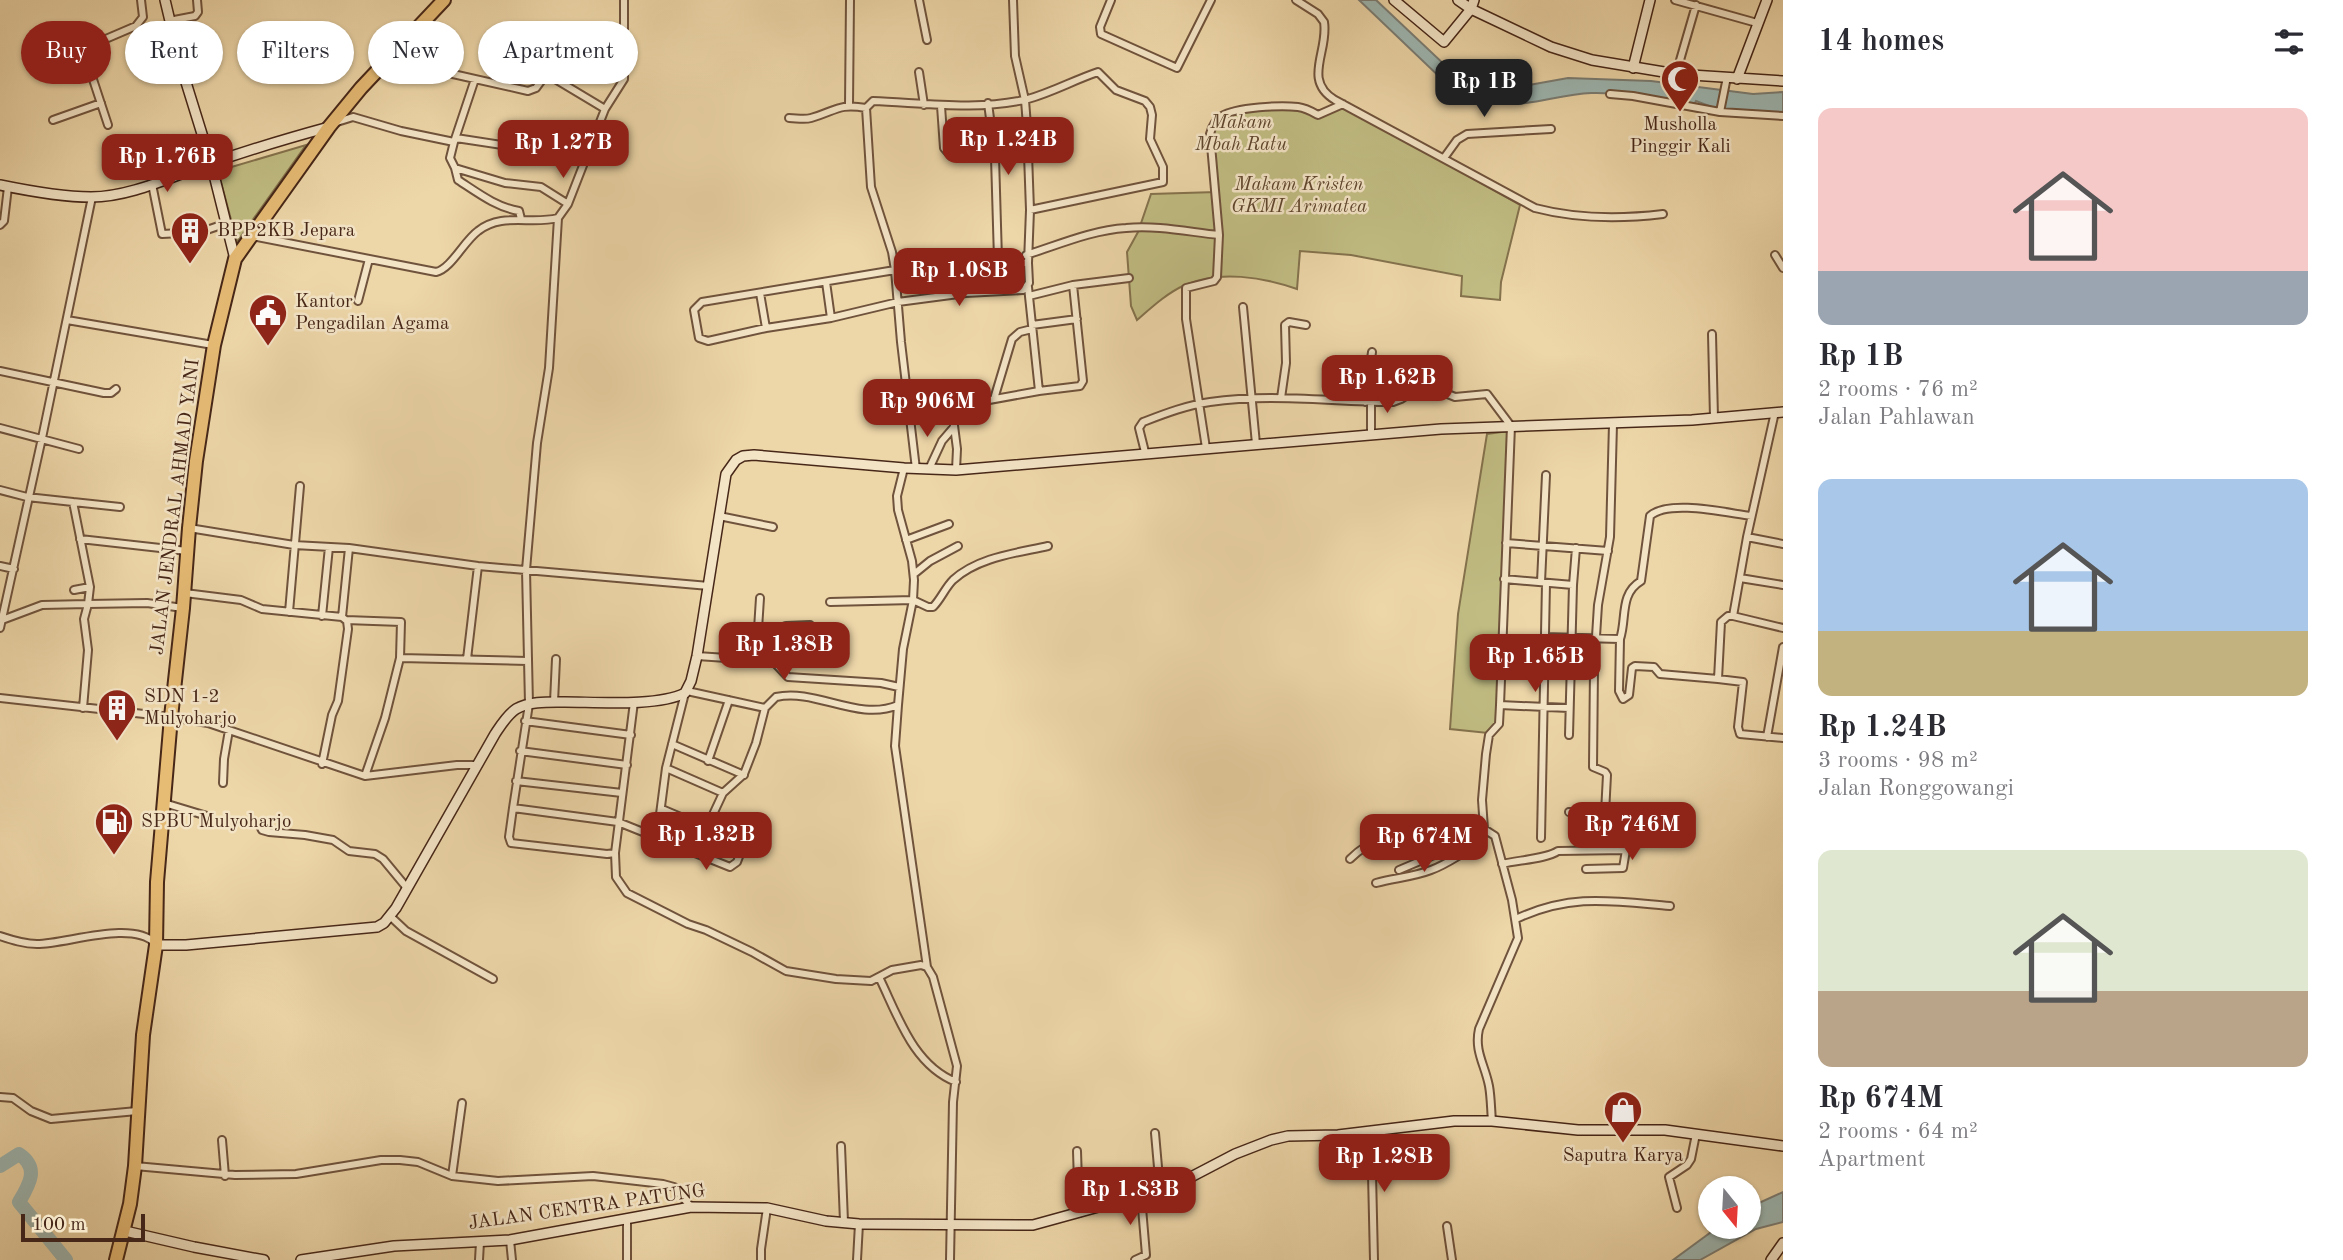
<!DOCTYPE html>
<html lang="en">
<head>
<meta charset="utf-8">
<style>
	:root { --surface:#fff; --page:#f2f2f3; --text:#2b2b33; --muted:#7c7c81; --accent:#8f2418 }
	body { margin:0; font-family:"Old Standard TT",serif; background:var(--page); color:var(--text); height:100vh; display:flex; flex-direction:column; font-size:26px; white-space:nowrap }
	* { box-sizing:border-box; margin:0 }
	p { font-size:23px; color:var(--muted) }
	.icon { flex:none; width:38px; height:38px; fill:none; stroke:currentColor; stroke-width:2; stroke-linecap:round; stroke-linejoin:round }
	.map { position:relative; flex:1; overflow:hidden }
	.sheet { display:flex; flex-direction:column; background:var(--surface); width:560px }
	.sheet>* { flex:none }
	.banner { position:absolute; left:21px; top:21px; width:665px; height:63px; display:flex; gap:14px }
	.needle { width:46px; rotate:162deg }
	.fabs { position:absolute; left:1698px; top:1176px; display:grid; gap:14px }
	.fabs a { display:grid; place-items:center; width:63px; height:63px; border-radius:50%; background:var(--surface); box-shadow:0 2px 5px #0004; font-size:35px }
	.scale { position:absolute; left:21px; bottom:18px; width:124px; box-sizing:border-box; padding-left:7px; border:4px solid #472718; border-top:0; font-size:19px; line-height:24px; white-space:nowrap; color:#472718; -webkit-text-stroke:5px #f3e4c6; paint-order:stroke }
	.price { position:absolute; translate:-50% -60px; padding:0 16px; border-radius:14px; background:var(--accent); color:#fff; font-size:23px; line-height:46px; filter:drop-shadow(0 2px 4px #0008) }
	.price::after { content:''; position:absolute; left:50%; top:42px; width:21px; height:16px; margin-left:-10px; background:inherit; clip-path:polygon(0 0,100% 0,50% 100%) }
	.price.current { background:#222; color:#fff }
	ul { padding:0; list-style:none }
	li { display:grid; align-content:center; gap:14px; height:371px; padding:0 35px }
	li span { display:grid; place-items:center; height:217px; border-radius:14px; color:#555 }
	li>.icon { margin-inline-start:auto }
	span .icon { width:126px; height:126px; fill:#fffc; stroke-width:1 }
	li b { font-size:30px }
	h2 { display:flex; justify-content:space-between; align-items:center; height:84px; padding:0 35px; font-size:30px }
	.tag { padding:0 24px; border-radius:32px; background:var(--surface); box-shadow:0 2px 5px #0004; font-size:24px; line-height:63px }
	.tag.current { background:var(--accent); color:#fff }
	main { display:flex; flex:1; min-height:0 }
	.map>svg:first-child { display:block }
	.green { fill:#c0bc82; stroke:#84724d; stroke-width:2 }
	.water { fill:#9db7b2; stroke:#7b7d74; stroke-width:2 }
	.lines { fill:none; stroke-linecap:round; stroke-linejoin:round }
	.river { stroke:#9db7b2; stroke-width:14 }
	.street-casing { stroke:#70533c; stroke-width:10 }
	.secondary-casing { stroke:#472718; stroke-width:12 }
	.highway-casing { stroke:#472718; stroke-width:16 }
	.street { stroke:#f3e4c6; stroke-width:6 }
	.secondary { stroke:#f3e4c6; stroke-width:9 }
	.highway { stroke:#e6bb74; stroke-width:12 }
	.labels { text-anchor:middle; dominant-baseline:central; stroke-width:5; stroke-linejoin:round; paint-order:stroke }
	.park-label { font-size:19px; font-style:italic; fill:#5f452d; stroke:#f3e4c6 }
	.poi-label { font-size:19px; fill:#472718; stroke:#f3e4c6; text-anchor:start }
	.street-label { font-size:19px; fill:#472718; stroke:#f3e4c6 }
</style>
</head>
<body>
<main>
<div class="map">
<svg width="1783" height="1260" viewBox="0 0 1783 1260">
	<rect width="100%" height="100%" fill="#edd6a8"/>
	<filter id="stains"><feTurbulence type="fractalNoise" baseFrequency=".00286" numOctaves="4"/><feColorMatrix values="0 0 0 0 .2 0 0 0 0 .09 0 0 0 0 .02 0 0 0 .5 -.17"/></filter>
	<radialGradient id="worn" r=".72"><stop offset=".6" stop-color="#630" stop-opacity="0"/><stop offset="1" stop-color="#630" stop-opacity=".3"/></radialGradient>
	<path class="green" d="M1343,106L1520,205L1501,282L1500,300L1461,296L1462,276L1351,255L1300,251L1297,289C1263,277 1219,270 1185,285C1167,293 1152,307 1137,320L1131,306L1127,252L1138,232L1151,194L1216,192L1211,134L1213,126L1233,112L1278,108H1297L1319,116Z
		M306,145L237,242L218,171Z
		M1509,431L1496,722L1488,733L1450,729L1458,614L1487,434Z"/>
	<path class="water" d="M1359,0H1376L1449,69L1491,87L1529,85L1568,78L1651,81L1753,94L1783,92V112H1742L1712,107L1696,101L1694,105C1660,100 1625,92 1591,93C1569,94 1548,100 1526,103C1499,106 1472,97 1448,85Z
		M1783,1192V1222L1756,1229L1700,1260H1673L1718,1227H1748V1208Z"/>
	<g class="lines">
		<path class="river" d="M0,1166L19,1154C40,1168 29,1185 19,1202L66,1260"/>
		<g class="street-casing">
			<path id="street" d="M919,0L927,40
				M1111,0L1100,27L1101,34L1177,68L1211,0
				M1296,0L1318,14L1324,22C1329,51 1302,80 1335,100L1535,208C1577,219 1621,219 1663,214
				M1675,0L1757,23
				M169,21L195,16L198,12L197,0
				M83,49L108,125
				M396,51L425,65L444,72L528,91L536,88L544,77L550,76L605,109
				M66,56L136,26L143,17L141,0
				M919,72L924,105
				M1676,74L1696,5
				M1727,77L1720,112L1783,116
				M475,79L454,142L450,158L455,168L505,183L541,187L568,204
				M1610,94L1633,96L1720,112
				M988,103L995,157L998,259L1003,263H1028L1030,210L1027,126L1025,100L1015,56L1013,0
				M849,105L850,0
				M941,106L944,148L951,156
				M789,118C796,118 804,120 811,118C836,111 838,103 866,108
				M53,120L101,103
				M337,122L353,117L401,131L454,142
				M456,138L515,147
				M1444,158L1457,140L1467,134L1551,129
				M455,168L458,180C478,193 496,207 519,211L521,219
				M152,184L162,234L201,232L227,223
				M558,218L549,368L537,443L526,570L529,704L513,808L509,837L511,843L607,854L615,853L634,702
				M0,225L4,221L8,187
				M252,236L436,272C451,269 464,241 478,231C502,212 531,225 558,218L568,204L605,109L624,79V0
				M1026,255C1058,245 1092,230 1126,228C1157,225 1189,232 1219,235
				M1775,255L1783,268
				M895,270L702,302L694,310L699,338L708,341L766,328L831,318L898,302L966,293L1023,290L1029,283L1028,263
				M826,282L831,318
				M1073,285L1129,278
				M760,293L766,328
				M1029,296L1073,285L1083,381L1080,386L1039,391
				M358,301L369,259
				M1243,307L1256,444
				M67,320L213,345
				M1032,325L1077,319
				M1712,334L1714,418
				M0,371L104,393H111L116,389
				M1281,398L1286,363L1285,325L1289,322L1306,325
				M994,399L1012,339L1020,332L1032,329
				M1365,402L1372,352
				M0,428L79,449
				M1371,435V402
				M1206,448L1186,319V288L1214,281L1217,277L1219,235L1210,134C1212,126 1215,120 1222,116C1236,107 1281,105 1298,107C1306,108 1311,111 1318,115L1343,104
				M1145,452L1139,428L1143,422C1164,414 1187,405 1210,402C1271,393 1332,402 1393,402L1401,399L1420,386H1428L1455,397L1487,394L1511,426L1500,705L1499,724L1489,735L1486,754L1482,800L1484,829L1495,836L1512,900L1518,938L1479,1029C1474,1051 1485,1065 1489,1086C1491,1097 1491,1110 1492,1121
				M916,469L901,342L895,270L892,252L871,187L866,108L873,101C924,103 978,111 1028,99C1053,92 1074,80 1098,72L1116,90L1145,101L1150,107L1152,115L1150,139L1163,167V182L1030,210
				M929,469L942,441L954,427
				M956,470L957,449L953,418L956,406L1039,391L1028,287
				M0,490L27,497L73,502L90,587L88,604L42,605L2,620
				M73,502L120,507
				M719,516L773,527
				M189,528L294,545L349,548L478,566L709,586
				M1747,537L1783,544
				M80,539L187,551
				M906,540L949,524
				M1506,543L1608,551
				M0,566L14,569
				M914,574L930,561L958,546
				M1740,578L1783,585
				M1504,579L1573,585L1576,548
				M1541,582L1546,475
				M74,590L90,587
				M185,593L241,600L262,609L342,617L347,621L348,629L338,701L332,715L322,764
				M830,602L913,600L928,607H933C941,599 945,588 953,580C978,557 1017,553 1048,546
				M289,612L300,486
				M322,616L329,547
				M1733,616L1783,628
				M342,617L349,548
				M346,620L401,622L400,658
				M0,628L42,438L92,197
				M1544,637L1620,639C1627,619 1619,594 1641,581L1650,516C1668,499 1727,513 1751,516
				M1620,639L1619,691L1623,699L1629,695L1632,668L1635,666L1654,667L1660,674L1718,679L1721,622L1728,616H1733L1747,537L1775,412
				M697,656L773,661L788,677L881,683L899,687
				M467,659L478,566
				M756,660L760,598
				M776,662L778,629L786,626L810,625
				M1718,679L1743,682L1738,727L1740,734L1783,738
				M687,691L765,708
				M0,698L171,717L208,723L365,776L457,765H478
				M554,702L556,659
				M898,705L895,746L927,967
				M1500,705L1569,708
				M83,708L88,650L84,619L88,604L147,603L183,608
				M525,721L631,735
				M1569,735L1573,585
				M1767,737L1783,647
				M672,744L744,775
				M520,751L627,765
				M708,761L729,700
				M666,768L723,793
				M365,776L385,718L400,658L527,661
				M516,781L622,793
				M223,783L224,759L229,730
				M164,803L207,816
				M513,808L618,822L730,867L737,862L754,817
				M662,809L702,826L709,823L723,793L744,774L756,743L765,708L776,697C816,688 858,722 898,705L903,649L913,600L914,580L912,561L898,510L897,496L904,468
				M1605,813L1607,775L1605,772L1593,767L1594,668L1598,605L1610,537L1613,424
				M659,822L666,768L685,693
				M259,824L262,830L269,832L305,835L333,840L349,851L375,854L383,859L407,888
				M1541,838L1546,583
				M615,853L616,877L627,893L688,924L706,930L752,952L786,971L836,979L871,981L892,970L921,965L927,967L933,977L957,1066L953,1102L950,1260
				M1350,859C1369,840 1398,829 1425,833C1433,834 1439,837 1447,837C1460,837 1472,834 1484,829
				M1502,864C1518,860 1546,859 1558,851L1626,850L1627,815L1569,812
				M1586,869L1623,868L1626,850
				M1399,870L1439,853
				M1376,883C1394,878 1413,877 1431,870C1448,864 1461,853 1476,846L1473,833
				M390,916L406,931L493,979
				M1516,919C1571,893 1612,901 1670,906
				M0,936C12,940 24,944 37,944C67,944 131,920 155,943
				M879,977C898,1016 913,1065 956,1082
				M0,1097L13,1098L31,1111L51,1119L137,1111
				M1371,1131L1374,1260
				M1155,1133L1160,1190
				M222,1140L225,1176
				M841,1146L844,1222
				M1077,1151L1079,1213
				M135,1166L235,1175L296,1174L381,1160H400L418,1162L452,1176L498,1181L593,1176L663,1184L674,1187L691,1207
				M452,1176L462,1103
				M1677,1208L1669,1177L1687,1165L1691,1159L1696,1134
				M627,1220V1260
				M1447,1226L1452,1260
				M510,1240L512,1260
				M479,1260L480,1242
				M761,1260V1249L767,1208
				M857,1260L859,1224
				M1135,1260L1146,1255L1141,1196"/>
		</g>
		<g class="secondary-casing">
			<path id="secondary" d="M165,0L180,63L211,163L235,259
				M1394,0L1444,42L1471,9L1474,0
				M1458,0L1471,9L1551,47L1592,60L1676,74L1783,81
				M1633,68L1650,0
				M1737,79L1767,0
				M0,185C29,191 61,197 91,197C128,197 166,179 200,167C242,152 285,139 329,127
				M156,945H186L377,927L384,923L396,908L495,734C501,725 507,715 516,709C530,701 549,702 565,702C596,702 657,707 685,693L691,681L697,656L726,474L736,460L743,456L754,455L904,468L956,470L1441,429L1692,420L1783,412
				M125,1231L194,1247L264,1260
				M301,1260L394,1246L510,1240L691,1207L767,1208L826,1221L859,1224L1033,1225L1160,1190L1191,1177L1235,1154L1271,1140L1288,1136L1338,1135L1454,1121H1492L1578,1130H1665L1783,1146
				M1771,1260L1783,1243"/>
		</g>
		<g class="highway-casing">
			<path id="highway" d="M116,1260L130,1204L135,1166L143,1035L156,945L157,882L171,717L183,608L189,528L196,461L214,345L235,259L329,127L361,88L444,0"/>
		</g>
		<use href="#street" class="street"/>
		<use href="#secondary" class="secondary"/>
		<use href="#highway" class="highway"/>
	</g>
	<defs>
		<g id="mosque-pin" transform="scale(2.0125)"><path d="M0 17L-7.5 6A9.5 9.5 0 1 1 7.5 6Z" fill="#8f2418" stroke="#f3e4c6"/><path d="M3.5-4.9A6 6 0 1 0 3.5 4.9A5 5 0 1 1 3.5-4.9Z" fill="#fff"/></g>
		<g id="building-pin" transform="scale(2.0125)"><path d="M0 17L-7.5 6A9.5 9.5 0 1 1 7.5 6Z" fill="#8f2418" stroke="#f3e4c6"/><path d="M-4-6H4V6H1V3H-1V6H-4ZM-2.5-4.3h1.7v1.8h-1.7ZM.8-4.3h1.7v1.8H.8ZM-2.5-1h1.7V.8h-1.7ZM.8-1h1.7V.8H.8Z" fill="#fff"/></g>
		<g id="civic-pin" transform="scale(2.0125)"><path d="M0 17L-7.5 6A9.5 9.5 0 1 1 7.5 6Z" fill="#8f2418" stroke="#f3e4c6"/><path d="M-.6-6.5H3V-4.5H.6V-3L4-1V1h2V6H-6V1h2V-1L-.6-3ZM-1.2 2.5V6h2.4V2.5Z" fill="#fff"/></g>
		<g id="fuel-pin" transform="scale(2.0125)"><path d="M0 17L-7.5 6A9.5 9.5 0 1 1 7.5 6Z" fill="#8f2418" stroke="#f3e4c6"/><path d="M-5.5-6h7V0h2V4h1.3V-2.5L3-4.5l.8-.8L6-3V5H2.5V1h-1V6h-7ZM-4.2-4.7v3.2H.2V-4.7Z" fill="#fff"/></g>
		<g id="shop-pin" transform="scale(2.0125)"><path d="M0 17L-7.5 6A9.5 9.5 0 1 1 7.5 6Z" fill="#8f2418" stroke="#f3e4c6"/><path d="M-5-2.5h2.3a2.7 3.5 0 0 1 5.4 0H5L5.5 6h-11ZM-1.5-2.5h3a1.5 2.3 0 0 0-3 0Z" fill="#fff"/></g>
	</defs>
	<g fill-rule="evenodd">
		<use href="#mosque-pin" x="1680" y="79"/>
		<use href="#building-pin" x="190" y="231"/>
		<use href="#civic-pin" x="268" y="313"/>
		<use href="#building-pin" x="117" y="708"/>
		<use href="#fuel-pin" x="114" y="822"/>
		<use href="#shop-pin" x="1623" y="1110"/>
	</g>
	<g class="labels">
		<g class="park-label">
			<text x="1241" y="123">Makam<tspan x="1241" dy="22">Mbah Ratu</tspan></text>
			<text x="1299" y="185">Makam Kristen<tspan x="1299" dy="22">GKMI Arimatea</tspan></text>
		</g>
		<g class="poi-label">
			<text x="1680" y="125" text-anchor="middle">Musholla<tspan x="1680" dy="22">Pinggir Kali</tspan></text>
			<text x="217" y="231">BPP2KB Jepara</text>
			<text x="295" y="302">Kantor<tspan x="295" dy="22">Pengadilan Agama</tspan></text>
			<text x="144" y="697">SDN 1-2<tspan x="144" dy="22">Mulyoharjo</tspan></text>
			<text x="141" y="822">SPBU Mulyoharjo</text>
			<text x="1623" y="1156" text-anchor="middle">Saputra Karya</text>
		</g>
		<g class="street-label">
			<text transform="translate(176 507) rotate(-83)">JALAN JENDRAL AHMAD YANI</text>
			<text transform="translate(587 1208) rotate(-8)">JALAN CENTRA PATUNG</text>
		</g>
	</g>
	<rect width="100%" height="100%" filter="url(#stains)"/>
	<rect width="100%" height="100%" fill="url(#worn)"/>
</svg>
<div class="fabs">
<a><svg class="needle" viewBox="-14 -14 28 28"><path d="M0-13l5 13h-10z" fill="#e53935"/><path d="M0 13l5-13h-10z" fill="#7c7c81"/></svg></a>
</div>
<div class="scale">100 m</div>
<b class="price current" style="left:1484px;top:119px">Rp 1B</b>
<b class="price" style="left:1008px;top:177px">Rp 1.24B</b>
<b class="price" style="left:563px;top:180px">Rp 1.27B</b>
<b class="price" style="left:167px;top:194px">Rp 1.76B</b>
<b class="price" style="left:959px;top:308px">Rp 1.08B</b>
<b class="price" style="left:1387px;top:415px">Rp 1.62B</b>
<b class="price" style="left:927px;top:439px">Rp 906M</b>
<b class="price" style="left:784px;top:682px">Rp 1.38B</b>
<b class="price" style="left:1535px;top:694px">Rp 1.65B</b>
<b class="price" style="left:1632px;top:862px">Rp 746M</b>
<b class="price" style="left:706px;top:872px">Rp 1.32B</b>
<b class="price" style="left:1424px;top:874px">Rp 674M</b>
<b class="price" style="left:1384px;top:1194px">Rp 1.28B</b>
<b class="price" style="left:1130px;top:1227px">Rp 1.83B</b>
<div class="banner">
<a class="tag current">Buy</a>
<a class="tag">Rent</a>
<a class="tag">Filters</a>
<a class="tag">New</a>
<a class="tag">Apartment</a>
</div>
</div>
<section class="sheet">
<h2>14 homes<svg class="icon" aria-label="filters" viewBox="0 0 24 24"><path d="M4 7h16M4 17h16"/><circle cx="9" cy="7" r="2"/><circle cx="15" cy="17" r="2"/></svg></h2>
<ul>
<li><span style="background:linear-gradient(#f6c9c9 75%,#9aa5b1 0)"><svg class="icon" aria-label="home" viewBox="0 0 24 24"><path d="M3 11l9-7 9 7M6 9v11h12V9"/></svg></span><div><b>Rp 1B</b><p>2 rooms · 76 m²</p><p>Jalan Pahlawan</p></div></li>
<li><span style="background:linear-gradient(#a9c7e8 70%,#c2b280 0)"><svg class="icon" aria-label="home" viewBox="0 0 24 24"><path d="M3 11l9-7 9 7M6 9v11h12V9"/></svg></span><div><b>Rp 1.24B</b><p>3 rooms · 98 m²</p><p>Jalan Ronggowangi</p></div></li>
<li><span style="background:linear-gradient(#dfe7d0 65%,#b9a48a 0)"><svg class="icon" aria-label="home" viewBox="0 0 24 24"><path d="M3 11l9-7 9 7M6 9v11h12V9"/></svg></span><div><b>Rp 674M</b><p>2 rooms · 64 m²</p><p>Apartment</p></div></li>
</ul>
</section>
</main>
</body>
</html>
